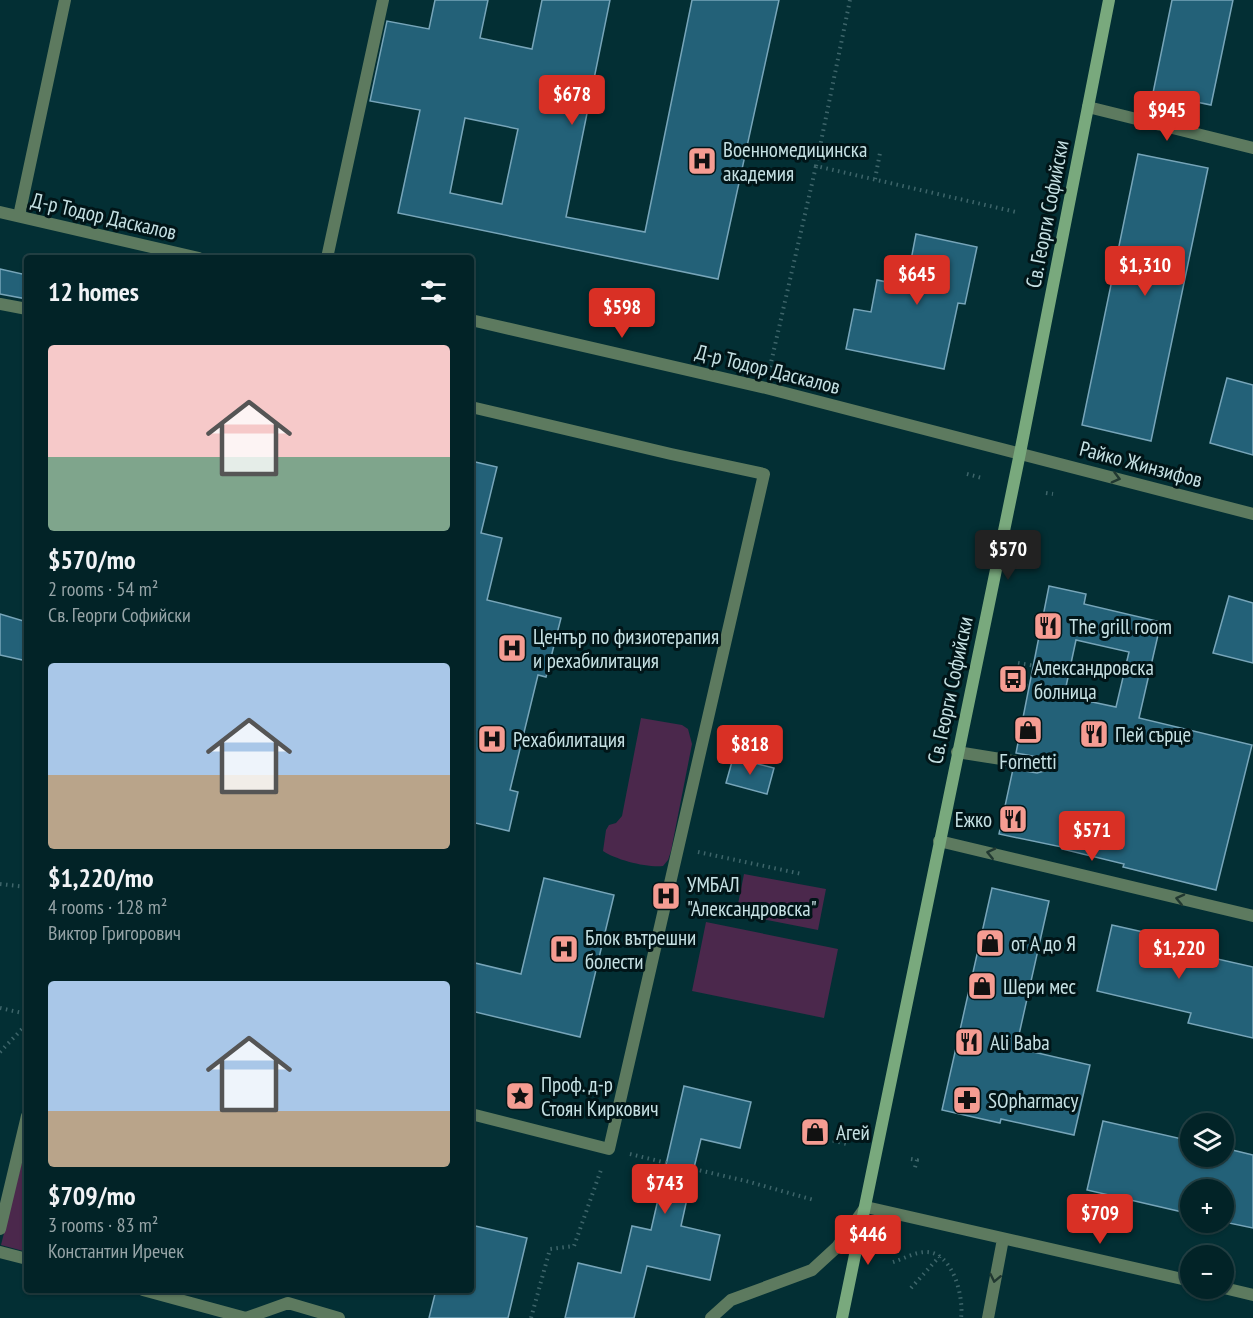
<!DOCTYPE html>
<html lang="en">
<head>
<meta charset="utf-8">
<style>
	:root { --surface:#022327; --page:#0c2b2f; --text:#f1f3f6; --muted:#96a4a7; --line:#234044; --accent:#d93025 }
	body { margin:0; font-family:"PT Sans Narrow",sans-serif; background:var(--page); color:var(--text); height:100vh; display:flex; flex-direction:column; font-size:22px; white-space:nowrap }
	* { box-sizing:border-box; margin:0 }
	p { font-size:20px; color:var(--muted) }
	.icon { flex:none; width:33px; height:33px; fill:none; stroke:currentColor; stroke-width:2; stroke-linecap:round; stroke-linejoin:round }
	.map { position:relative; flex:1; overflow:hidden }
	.sheet { position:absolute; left:24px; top:255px; width:450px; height:1038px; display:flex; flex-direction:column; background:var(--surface); border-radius:6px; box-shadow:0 2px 4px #0004,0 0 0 2px var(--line) }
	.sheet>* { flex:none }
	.controls { position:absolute; left:1180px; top:1113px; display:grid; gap:12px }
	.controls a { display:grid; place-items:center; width:54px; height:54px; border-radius:50%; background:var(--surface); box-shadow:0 2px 4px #0004,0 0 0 2px var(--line); font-size:30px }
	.price { position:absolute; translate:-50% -51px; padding:0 14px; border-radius:6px; background:var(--accent); color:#fff; font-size:20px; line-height:39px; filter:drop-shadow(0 2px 3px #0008) }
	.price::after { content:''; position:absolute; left:50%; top:36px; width:18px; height:14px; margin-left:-9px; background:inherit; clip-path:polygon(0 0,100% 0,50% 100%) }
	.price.current { background:#222; color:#fff }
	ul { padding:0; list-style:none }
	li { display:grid; align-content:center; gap:12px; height:318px; padding:0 24px }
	li span { display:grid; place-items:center; height:186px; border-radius:6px; color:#555 }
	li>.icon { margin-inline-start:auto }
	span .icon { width:108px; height:108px; fill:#fffc; stroke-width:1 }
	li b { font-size:26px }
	h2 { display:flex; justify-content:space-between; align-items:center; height:72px; padding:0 24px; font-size:26px }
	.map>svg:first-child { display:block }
	.green { fill:#4b284c }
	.building { fill:#236178; stroke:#77a5b9; stroke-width:1.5; fill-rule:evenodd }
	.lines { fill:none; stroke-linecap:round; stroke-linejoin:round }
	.path { stroke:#3e656a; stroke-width:4; stroke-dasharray:1.5 4.5; stroke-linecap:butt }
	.service { stroke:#5d7a5f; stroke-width:12 }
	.minor { stroke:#5d7a5f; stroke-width:12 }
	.secondary { stroke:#79a97d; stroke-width:12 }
	.oneway { stroke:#213831 }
	.labels { text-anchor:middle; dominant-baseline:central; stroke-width:6; stroke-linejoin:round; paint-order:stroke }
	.poi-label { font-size:21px; fill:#c6e1e4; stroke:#011518; text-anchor:start }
	.street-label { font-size:21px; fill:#c6e1e4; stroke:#011518 }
</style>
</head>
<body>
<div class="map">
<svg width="1253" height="1318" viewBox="0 0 1253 1318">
	<rect width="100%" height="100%" fill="#032f34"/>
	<path class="green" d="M641,718L682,725L688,729L692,744L671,851L668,860L663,866C648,868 616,860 603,851L606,830L609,825L616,823L622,816Z
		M744,874L826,889L818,930L736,914Z
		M706,922L838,949L824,1018L692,991Z
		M27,1141V1252L1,1245Z"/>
	<path class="building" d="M435,0H488L480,38L532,49L542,0H610L566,217L645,232L692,0H779L718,279L398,213L420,110L370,101L387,21L429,29ZM465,118L518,129L502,204L450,193Z
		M1172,0H1233L1211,105L1153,93Z
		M1138,154L1208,168L1151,441L1082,425Z
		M916,234L977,247L965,304L958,303L944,369L846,349L854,309L871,312L877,280L906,286Z
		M0,269L27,275V299L0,294Z
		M1227,378L1253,385V455L1210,443Z
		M471,461L497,467L481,533L502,538L487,600L561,618L546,677L538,675L510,790L518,792L509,831L471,822Z
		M1049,586L1086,594L1084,604L1161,622L1139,718L1252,745L1216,890L1123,867L1124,864L1062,849V847L999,834L1013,769L1037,773L1044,771L1046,767L1043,758L1016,753ZM1076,640L1129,652L1116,707L1064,696Z
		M1229,596L1253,603V663L1213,653Z
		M0,614L27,622V661L0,655Z
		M733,758L774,768L767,794L726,783Z
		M544,878L614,895L580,1037L471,1011V962L521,974Z
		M992,888L1049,901L1016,1048L1090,1065L1074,1135L1001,1119L1000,1123L942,1110Z
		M1112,925L1206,946L1204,956L1253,967V1038L1188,1023L1191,1013L1097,991Z
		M684,1086L751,1102L740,1148L701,1139L692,1176L681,1226L720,1235L710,1280L647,1266L634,1318H565L578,1263L621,1273L632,1226L651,1230Z
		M1103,1121L1191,1141V1156H1224V1148L1253,1155V1228L1224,1222V1190H1191V1214L1087,1190Z
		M471,1225L527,1238L508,1318H429L436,1290H471Z"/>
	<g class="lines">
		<path class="path" d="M850,0L816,166L1016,212
			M875,179L880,153
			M770,367L816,166
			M967,474L982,478
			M1046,493L1053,494
			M1018,663L1097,677
			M1014,684L1029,686
			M1059,692L1076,695
			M698,852L802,874
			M0,884L27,887
			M0,1008L27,1014
			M0,1052L23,1028L27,1027
			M827,1139L850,1145
			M630,1154L667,1163
			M911,1159L917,1160L914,1171
			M694,1169L746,1181L814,1200
			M893,1262C903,1259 915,1252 926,1252C953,1252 964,1297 961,1318
			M911,1288L940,1256
			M531,1318L550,1249L574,1246L602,1167"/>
		<path class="service" d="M0,212L199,258
			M19,216L65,0
			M327,258L383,0
			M0,304L27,309
			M471,407L671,454L764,474L609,1149L471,1114
			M957,752L1038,765
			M0,1229L27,1116
			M0,1252L27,1259
			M143,1290L246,1318L288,1303L339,1318
			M711,1318L731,1300L812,1270L837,1247L865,1208"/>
		<path class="minor" d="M1088,107L1253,148
			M471,320L766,388L1253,514
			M939,841L1253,916
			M866,1207L1191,1281
			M1224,1288L1253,1295
			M988,1318L1003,1239"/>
		<path class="secondary" d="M842,1318L1020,453L1109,0"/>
	</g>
	<defs><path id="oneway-chevron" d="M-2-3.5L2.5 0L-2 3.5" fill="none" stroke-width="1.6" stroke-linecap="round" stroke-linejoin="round" transform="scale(1.5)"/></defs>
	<g class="oneway">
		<use href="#oneway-chevron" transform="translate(1116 478) rotate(15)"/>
		<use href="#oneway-chevron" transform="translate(991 853) rotate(-167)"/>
		<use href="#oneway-chevron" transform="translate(1180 899) rotate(-167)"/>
		<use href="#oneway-chevron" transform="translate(995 1278) rotate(102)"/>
	</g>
	<defs>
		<g id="hospital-square" transform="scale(1.5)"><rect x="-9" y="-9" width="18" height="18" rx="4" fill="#f59c92" stroke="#011518"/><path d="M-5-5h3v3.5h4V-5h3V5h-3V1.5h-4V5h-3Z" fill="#111"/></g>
		<g id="restaurant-square" transform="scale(1.5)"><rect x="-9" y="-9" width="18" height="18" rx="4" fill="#f59c92" stroke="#011518"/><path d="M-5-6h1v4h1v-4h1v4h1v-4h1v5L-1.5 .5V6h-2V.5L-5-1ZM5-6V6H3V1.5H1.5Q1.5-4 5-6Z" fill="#111"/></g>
		<g id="bus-square" transform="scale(1.5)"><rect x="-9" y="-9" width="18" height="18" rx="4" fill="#f59c92" stroke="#011518"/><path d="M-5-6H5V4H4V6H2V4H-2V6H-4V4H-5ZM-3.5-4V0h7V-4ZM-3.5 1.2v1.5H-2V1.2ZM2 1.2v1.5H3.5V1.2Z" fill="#111"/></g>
		<g id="shop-square" transform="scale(1.5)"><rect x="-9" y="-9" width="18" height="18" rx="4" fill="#f59c92" stroke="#011518"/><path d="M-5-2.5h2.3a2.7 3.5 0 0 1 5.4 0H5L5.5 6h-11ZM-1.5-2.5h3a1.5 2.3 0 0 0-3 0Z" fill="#111"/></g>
		<g id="sight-square" transform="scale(1.5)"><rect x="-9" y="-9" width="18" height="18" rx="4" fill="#f59c92" stroke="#011518"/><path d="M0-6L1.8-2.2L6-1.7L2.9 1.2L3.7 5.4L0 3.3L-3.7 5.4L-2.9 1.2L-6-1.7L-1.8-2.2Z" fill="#111"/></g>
		<g id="pharmacy-square" transform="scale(1.5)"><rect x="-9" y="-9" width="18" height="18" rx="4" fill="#f59c92" stroke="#011518"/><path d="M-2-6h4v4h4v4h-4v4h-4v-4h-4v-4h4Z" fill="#111"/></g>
	</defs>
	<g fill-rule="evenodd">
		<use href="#hospital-square" x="702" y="161"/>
		<use href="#restaurant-square" x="1048" y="626"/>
		<use href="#hospital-square" x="512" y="648"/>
		<use href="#bus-square" x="1013" y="679"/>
		<use href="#shop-square" x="1028" y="730"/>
		<use href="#restaurant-square" x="1094" y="734"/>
		<use href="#hospital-square" x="492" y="739"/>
		<use href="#restaurant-square" x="1013" y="819"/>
		<use href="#hospital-square" x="666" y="896"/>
		<use href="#shop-square" x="990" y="943"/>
		<use href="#hospital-square" x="564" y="949"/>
		<use href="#shop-square" x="982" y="986"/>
		<use href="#restaurant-square" x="969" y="1042"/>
		<use href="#sight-square" x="520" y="1096"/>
		<use href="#pharmacy-square" x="967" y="1100"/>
		<use href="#shop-square" x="815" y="1132"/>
	</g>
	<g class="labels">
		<g class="poi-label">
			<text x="723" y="149">Военномедицинска<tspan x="723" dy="24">академия</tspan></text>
			<text x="1069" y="626">The grill room</text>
			<text x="533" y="636">Център по физиотерапия<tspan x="533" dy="24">и рехабилитация</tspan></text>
			<text x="1034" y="667">Александровска<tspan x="1034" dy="24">болница</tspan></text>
			<text x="1115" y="734">Пей сърце</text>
			<text x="513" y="739">Рехабилитация</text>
			<text x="1028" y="761" text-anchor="middle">Fornetti</text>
			<text x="992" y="819" text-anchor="end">Ежко</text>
			<text x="687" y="884">УМБАЛ<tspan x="687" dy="24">"Александровска"</tspan></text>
			<text x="585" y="937">Блок вътрешни<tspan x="585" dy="24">болести</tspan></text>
			<text x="1011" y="943">от А до Я</text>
			<text x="1003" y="986">Шери мес</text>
			<text x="990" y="1042">Ali Baba</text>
			<text x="541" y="1084">Проф. д-р<tspan x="541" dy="24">Стоян Киркович</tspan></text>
			<text x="988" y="1100">SOpharmacy</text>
			<text x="836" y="1132">Агей</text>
		</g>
		<g class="street-label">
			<text transform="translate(1047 214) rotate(-79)">Св. Георги Софийски</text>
			<text transform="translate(104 216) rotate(13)">Д-р Тодор Даскалов</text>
			<text transform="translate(768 369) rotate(14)">Д-р Тодор Даскалов</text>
			<text transform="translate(1141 464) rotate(15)">Райко Жинзифов</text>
			<text transform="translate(950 690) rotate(-78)">Св. Георги Софийски</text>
		</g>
	</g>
</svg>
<div class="controls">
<a><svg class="icon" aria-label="layers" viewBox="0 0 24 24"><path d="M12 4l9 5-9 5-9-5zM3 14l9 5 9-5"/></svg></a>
<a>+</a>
<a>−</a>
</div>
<b class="price" style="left:572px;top:126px">$678</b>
<b class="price" style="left:1167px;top:142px">$945</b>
<b class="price" style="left:1145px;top:297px">$1,310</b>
<b class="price" style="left:917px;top:306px">$645</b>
<b class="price" style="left:622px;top:339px">$598</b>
<b class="price current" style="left:1008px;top:581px">$570</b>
<b class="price" style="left:750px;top:776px">$818</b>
<b class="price" style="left:1092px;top:862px">$571</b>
<b class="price" style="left:1179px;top:980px">$1,220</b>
<b class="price" style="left:665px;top:1215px">$743</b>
<b class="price" style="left:1100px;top:1245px">$709</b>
<b class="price" style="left:868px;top:1266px">$446</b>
<section class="sheet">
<h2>12 homes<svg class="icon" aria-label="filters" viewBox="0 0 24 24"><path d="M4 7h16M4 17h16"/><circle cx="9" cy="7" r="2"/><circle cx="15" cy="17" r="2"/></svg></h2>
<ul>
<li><span style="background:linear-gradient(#f6c9c9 60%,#7fa58c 0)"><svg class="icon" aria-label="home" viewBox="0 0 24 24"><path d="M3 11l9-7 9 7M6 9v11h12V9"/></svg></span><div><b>$570/mo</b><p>2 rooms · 54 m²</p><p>Св. Георги Софийски</p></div></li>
<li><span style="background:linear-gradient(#a9c7e8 60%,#b9a48a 0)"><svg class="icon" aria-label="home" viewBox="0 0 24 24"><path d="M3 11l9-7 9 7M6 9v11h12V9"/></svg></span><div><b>$1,220/mo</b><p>4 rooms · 128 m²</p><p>Виктор Григорович</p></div></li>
<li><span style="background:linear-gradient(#a9c7e8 70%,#b9a48a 0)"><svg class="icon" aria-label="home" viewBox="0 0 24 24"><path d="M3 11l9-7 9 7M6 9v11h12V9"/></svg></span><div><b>$709/mo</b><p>3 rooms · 83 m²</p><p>Константин Иречек</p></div></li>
</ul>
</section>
</div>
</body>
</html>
